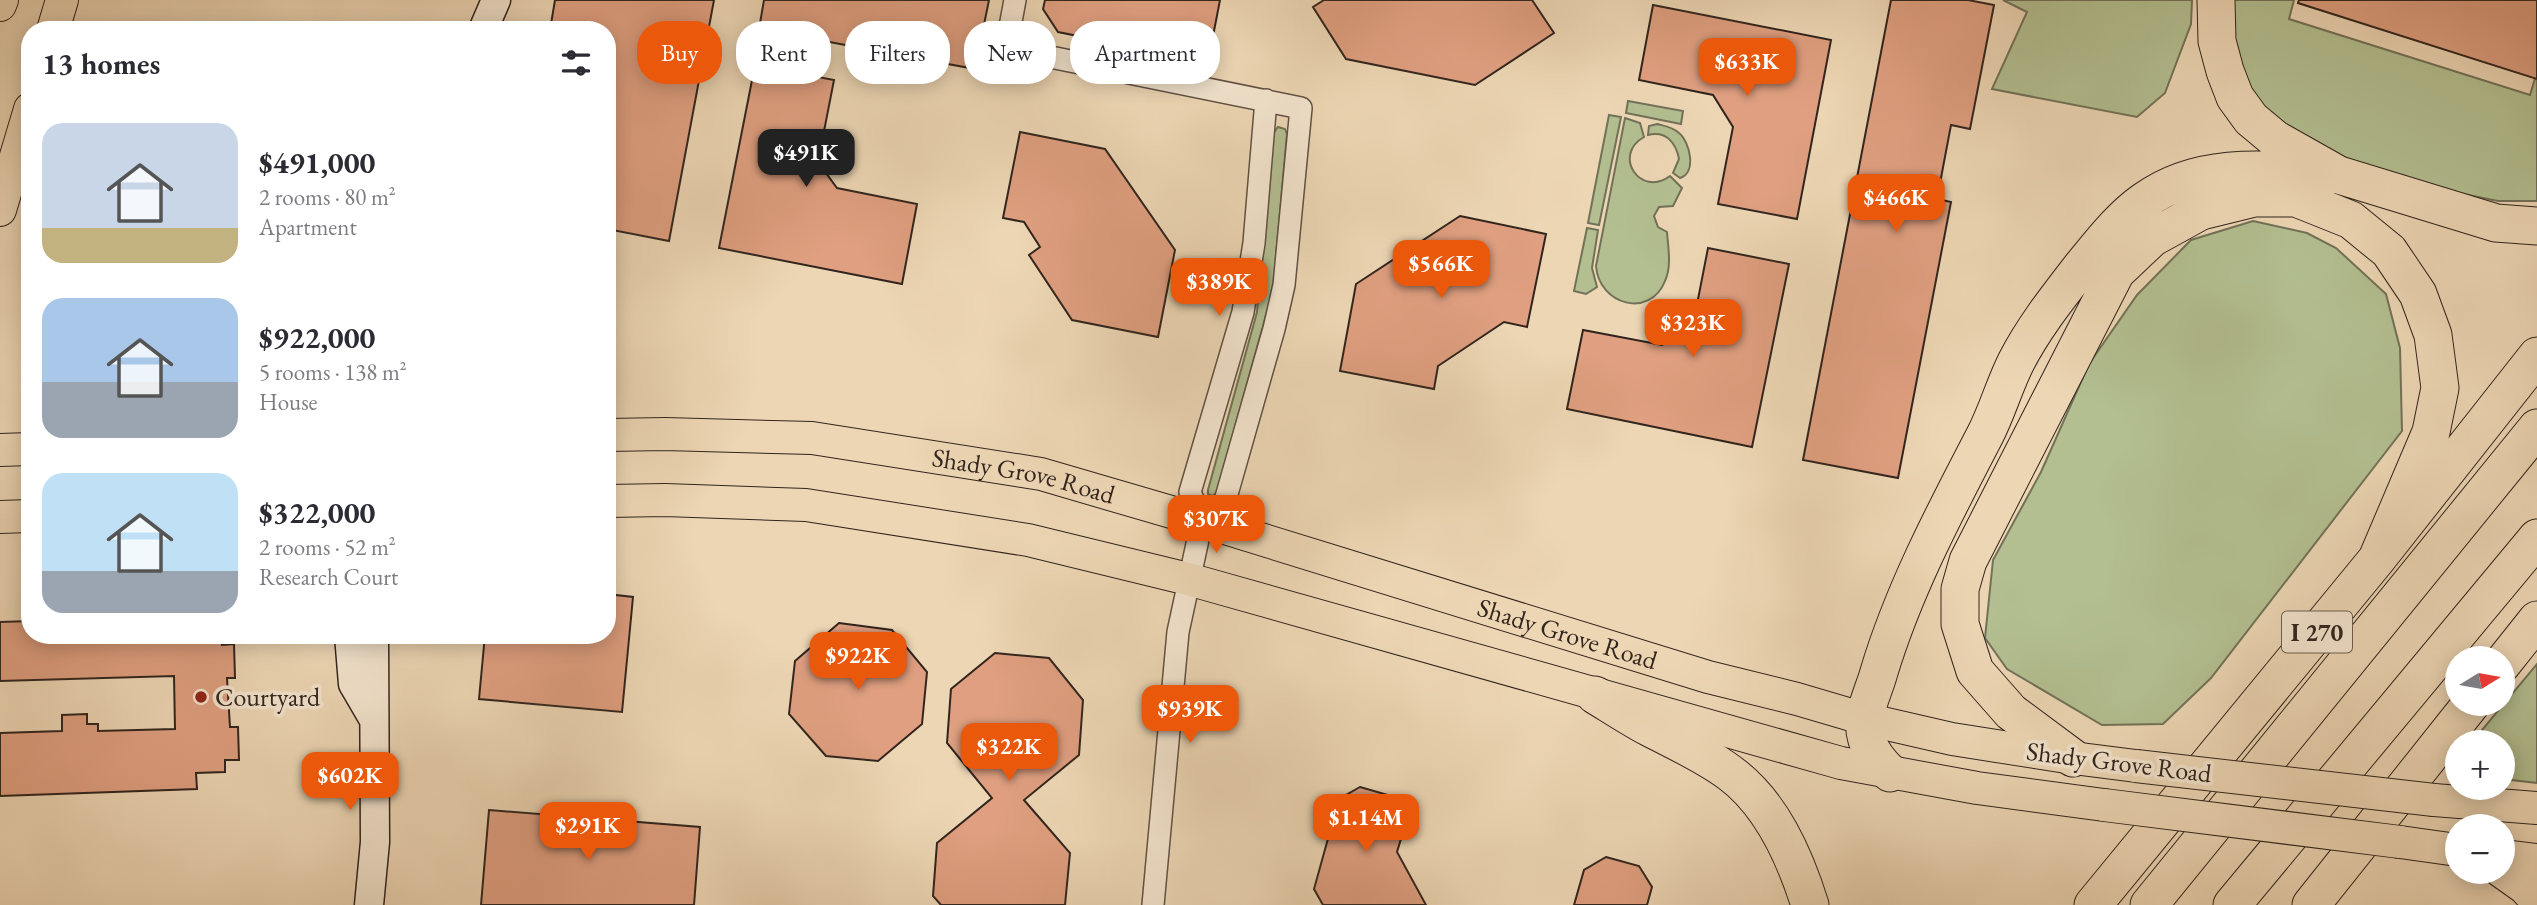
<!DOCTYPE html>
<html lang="en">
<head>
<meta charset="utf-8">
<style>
	:root { --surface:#fff; --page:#f2f2f3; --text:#2b2b33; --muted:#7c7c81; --accent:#ea580c }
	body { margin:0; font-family:"EB Garamond",serif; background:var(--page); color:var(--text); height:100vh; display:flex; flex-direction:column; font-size:26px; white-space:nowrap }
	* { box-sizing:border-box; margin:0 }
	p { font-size:23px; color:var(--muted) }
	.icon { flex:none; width:38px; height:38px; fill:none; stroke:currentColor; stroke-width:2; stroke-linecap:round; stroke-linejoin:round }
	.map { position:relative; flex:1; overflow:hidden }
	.sheet { position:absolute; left:21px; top:21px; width:595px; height:623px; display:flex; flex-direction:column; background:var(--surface); border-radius:28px; box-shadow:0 4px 18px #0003 }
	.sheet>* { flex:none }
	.hud { position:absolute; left:637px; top:21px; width:665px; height:63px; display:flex; gap:14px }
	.needle { width:46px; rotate:79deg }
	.fabs { position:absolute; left:2445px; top:646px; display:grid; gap:14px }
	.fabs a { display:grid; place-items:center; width:70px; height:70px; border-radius:50%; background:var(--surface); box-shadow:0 4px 18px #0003; font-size:35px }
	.price { position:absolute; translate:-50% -60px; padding:0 16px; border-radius:14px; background:var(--accent); color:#fff; font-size:23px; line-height:46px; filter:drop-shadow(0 2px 4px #0008) }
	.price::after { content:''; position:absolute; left:50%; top:42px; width:21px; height:16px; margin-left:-10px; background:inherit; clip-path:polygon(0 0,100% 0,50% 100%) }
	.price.selected { background:#222; color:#fff }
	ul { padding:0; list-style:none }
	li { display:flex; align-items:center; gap:21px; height:175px; padding:0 21px }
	li span { display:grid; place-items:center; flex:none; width:196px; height:140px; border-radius:21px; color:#555 }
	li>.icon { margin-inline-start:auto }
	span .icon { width:84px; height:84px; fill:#fffc; stroke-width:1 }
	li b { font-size:30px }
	h2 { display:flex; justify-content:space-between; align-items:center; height:84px; padding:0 21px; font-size:30px }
	.tag { padding:0 24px; border-radius:28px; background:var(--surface); box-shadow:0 4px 18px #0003; font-size:24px; line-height:63px }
	.tag.selected { background:var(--accent); color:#fff }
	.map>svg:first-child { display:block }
	.green { fill:#b3bf91; stroke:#727258; stroke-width:2 }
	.building { fill:#df9f80; stroke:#31251e; stroke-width:2 }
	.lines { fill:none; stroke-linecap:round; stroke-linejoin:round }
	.street-casing { stroke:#605144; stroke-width:24 }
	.secondary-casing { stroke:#31251e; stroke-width:31 }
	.primary-casing { stroke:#31251e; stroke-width:34 }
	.highway-casing { stroke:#31251e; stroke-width:39 }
	.street { stroke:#f3e4ce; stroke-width:21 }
	.secondary { stroke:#f3e4ce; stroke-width:28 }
	.primary { stroke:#edd6b4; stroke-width:32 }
	.highway { stroke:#edd6b4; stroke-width:37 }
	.primary-bridge-casing { stroke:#31251e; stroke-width:34; stroke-linecap:butt }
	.primary-bridge { stroke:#edd6b4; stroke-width:32 }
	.poi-dot { fill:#8f2418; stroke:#f3e4ce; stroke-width:2.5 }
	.labels { text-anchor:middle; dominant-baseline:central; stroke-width:7; stroke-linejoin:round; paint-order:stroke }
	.shield { fill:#f3e4ce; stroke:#6b5e53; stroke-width:2 }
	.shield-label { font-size:24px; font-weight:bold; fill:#31251e }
	.street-label { font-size:26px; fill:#31251e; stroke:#f3e4ce }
	.poi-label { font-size:26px; fill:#31251e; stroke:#f3e4ce; text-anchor:start }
</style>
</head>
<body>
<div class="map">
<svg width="2537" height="905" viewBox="0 0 2537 905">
	<rect width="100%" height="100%" fill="#edd6b4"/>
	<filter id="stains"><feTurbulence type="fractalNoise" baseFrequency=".00286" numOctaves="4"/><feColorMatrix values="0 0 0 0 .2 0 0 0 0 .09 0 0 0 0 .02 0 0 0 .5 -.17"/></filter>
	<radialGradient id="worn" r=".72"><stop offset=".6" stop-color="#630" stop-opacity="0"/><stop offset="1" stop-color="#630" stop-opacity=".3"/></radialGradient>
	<path class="green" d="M2003,0H2192L2191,24L2165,93L2137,117L1992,89L2027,12Z
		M2228,0H2294L2289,19L2530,95L2537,72V201H2498L2453,192L2329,153L2280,128L2241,78Z
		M1628,101L1683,111L1681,124L1626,113Z
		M1609,115L1621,117L1599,225L1588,223Z
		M1625,118L1640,123L1644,137C1612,155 1640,198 1670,176L1682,188L1673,206L1659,207L1654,216L1658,227L1667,232C1668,247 1672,266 1665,281C1650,319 1599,305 1596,266Z
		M1657,124C1665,126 1673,127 1679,133C1690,142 1697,173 1680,178L1673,173L1679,159C1676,143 1666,130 1648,135L1649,126Z
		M1278,127L1285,129L1287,134L1273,290L1219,484L1216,494L1212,496L1208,494V490L1257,312L1272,135Z
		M2253,221L2307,233L2336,248L2386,294L2400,348L2402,431L2211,678L2163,724L2102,725L2007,669L1985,638L1993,560L2041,472L2089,364L2137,295L2191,240Z
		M1587,228L1598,230L1592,268L1597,287L1586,294L1574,291Z
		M2537,664V783L2503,779L2502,742H2472Z"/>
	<path class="building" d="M555,0H714L669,241L607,229V30H550Z
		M764,0H989L975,69L759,29Z
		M1045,0H1220L1208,62L1058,32L1043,9Z
		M1324,0H1532L1554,33L1475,85L1346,59L1313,7Z
		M1891,0H1968L1994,5L1970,129L1951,125L1937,199L1951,202L1898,478L1803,460Z
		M2299,0H2537V79L2298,3Z
		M1653,5L1831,40L1797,219L1718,204L1733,127L1713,95L1639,80Z
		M755,65L834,80L818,162L837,188L917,204L902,284L719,248Z
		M1020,132L1105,149L1175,250L1158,337L1072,320L1029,255L1040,247L1024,222L1003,218Z
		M1460,216L1546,234L1527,327L1504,322L1438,366L1434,389L1340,371L1356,284Z
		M1708,248L1789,264L1752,447L1567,409L1583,330L1662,345L1693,325Z
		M607,594L633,597L622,712L479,699L485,635H607Z
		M30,621V635H221L222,645L234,644L235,678H227L230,727H238L239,760H225V772L196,773L197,789L0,796V733L62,731V715L87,714V724H98V731L175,729L174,676L0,681V622Z
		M839,623L892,630L927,672L922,724L878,761L826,756L789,714L795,661Z
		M995,653L1049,658L1083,700L1079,755L1024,800L1070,853L1065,905H941L933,896L937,843L992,798L947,743L951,689Z
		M1360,787L1395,797L1407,819L1397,852L1426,905H1323L1314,889L1339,799Z
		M489,810L700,827L694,905H481Z
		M1606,857L1639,866L1652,887L1647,905H1574L1584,870Z"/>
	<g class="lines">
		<g class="street-casing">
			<path id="street" d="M1015,0L1006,48L1301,108L1284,285L1274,329L1225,501L1202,521L1178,632L1153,905
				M1202,521L1190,492L1243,312L1254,243L1266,100"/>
		</g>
		<g class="secondary-casing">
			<path id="secondary" d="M483,30L496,0
				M349,635L353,684L374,720
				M369,905L375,842L374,635"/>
		</g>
		<g class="primary-casing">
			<g id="primary">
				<path d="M0,5L2,0"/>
				<path d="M53,30L62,0"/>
				<path d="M0,210L30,109"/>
				<path id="s1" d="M607,435L665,434L812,438L1041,474L1202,521L1708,677L1797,699L1865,719L1952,739L2073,758L2136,766"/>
				<path d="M0,450L30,449"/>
				<path d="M607,501L665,500L806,505L1028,540L1188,579L1841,763L1977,788L2104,805"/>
				<path d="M0,517L30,516"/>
				<path d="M2434,800L2537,808"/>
				<path d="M2400,842L2457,850"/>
				<path d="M2502,856L2537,860"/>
			</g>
		</g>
		<g class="highway-casing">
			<path id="highway" d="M2216,0L2217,41L2225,71L2235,97L2251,119L2275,139L2339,175L2496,223L2537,226
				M2502,664L2537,620
				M1595,695C1613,706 1631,718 1650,728C1677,742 1706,755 1730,773C1772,804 1795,857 1810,905
				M2073,758L2011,712L1975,671L1960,624V589L1968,561L2116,272L2152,238L2201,211L2254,198H2296L2351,220L2389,251L2418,294L2433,335L2440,388L2431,432L2377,559
				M1890,773C1875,759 1862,741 1865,718C1867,703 1875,687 1879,672C1904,589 1945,512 1985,435C1997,412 2004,386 2016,362C2034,327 2058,297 2082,266C2101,243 2120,218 2144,201C2202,159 2273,170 2339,175
				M2502,869L2526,886L2537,898
				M2093,905L2377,559L2537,356
				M2149,905L2537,428
				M2232,905L2537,538
				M2311,905L2471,704"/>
		</g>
		<use href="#street" class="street"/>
		<use href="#secondary" class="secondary"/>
		<use href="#primary" class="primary"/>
		<use href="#highway" class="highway"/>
		<g class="primary-bridge-casing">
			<path id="primary-bridge" d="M2136,766L2434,800
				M2104,805L2400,842"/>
		</g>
		<use href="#primary-bridge" class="primary-bridge"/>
	</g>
	<circle class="poi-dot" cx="201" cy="697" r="7"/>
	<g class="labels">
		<rect class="shield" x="2282" y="611.5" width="70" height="41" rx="5"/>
		<g class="shield-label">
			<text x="2317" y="632">I 270</text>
		</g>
		<g class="street-label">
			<text stroke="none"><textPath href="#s1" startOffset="420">Shady Grove Road</textPath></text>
			<text stroke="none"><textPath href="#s1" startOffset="987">Shady Grove Road</textPath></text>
			<text transform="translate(2119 762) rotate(7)">Shady Grove Road</text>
		</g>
		<g class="poi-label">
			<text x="215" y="697">Courtyard</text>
		</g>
	</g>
	<rect width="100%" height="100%" filter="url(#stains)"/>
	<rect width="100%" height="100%" fill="url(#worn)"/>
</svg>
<div class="fabs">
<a><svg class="needle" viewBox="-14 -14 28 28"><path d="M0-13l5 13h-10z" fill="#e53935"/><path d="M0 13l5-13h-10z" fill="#7c7c81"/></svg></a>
<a>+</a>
<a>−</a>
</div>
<b class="price" style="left:1747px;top:98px">$633K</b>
<b class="price selected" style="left:806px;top:189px">$491K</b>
<b class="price" style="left:1896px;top:234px">$466K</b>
<b class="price" style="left:1441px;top:300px">$566K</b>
<b class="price" style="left:1219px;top:318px">$389K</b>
<b class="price" style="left:1693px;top:359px">$323K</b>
<b class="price" style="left:1216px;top:555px">$307K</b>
<b class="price" style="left:858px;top:692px">$922K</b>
<b class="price" style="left:1190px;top:745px">$939K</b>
<b class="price" style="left:1009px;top:783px">$322K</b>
<b class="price" style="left:350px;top:812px">$602K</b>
<b class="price" style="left:1366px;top:854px">$1.14M</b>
<b class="price" style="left:588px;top:862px">$291K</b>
<div class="hud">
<a class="tag selected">Buy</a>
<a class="tag">Rent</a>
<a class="tag">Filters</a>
<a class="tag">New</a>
<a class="tag">Apartment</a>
</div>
<section class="sheet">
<h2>13 homes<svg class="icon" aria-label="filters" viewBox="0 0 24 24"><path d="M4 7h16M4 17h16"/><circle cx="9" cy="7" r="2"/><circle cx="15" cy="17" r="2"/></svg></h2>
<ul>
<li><span style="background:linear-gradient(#c9d6e8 75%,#c2b280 0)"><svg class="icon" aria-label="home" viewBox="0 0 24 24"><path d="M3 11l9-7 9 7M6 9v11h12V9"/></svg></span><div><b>$491,000</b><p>2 rooms · 80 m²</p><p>Apartment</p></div></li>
<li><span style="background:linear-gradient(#a9c7e8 60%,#9aa5b1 0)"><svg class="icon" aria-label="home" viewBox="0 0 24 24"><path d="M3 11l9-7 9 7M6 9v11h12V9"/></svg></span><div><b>$922,000</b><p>5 rooms · 138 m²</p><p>House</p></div></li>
<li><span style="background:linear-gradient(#bfe0f5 70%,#9aa5b1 0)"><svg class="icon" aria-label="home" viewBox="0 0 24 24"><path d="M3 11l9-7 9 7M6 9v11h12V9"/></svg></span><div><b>$322,000</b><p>2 rooms · 52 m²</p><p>Research Court</p></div></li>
</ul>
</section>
</div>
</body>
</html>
